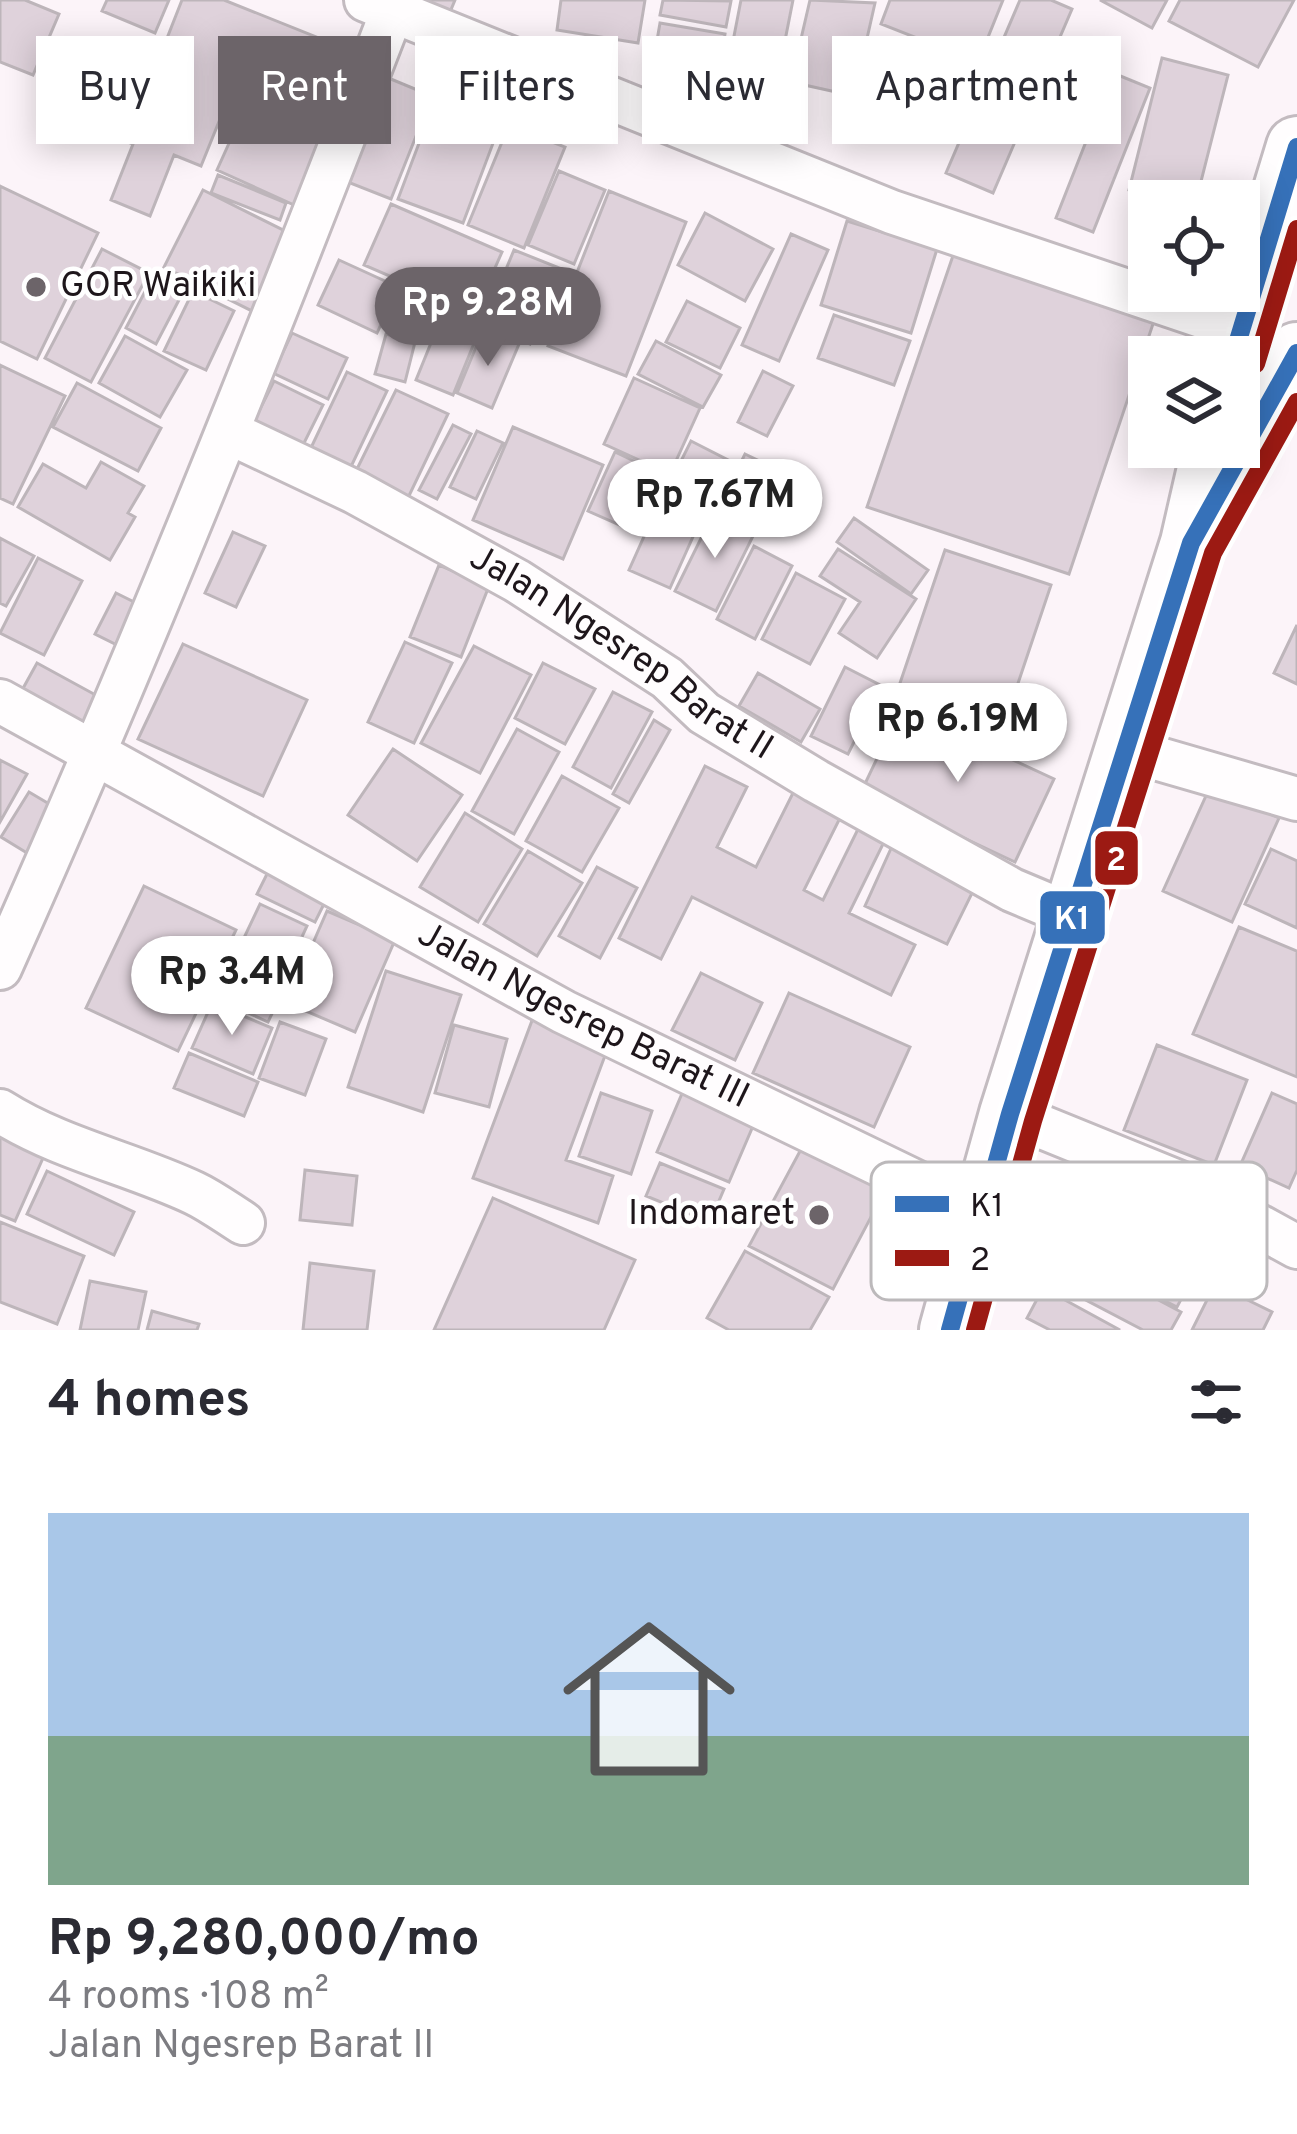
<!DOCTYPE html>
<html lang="en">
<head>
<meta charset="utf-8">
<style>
	:root { --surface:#fff; --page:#f7f7f7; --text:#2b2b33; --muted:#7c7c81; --line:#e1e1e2; --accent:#6c6469 }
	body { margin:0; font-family:Overpass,sans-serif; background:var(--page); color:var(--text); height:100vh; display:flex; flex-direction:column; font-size:45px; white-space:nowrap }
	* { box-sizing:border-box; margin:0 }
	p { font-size:39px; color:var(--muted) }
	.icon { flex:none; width:66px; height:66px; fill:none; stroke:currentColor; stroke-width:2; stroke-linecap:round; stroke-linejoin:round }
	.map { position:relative; height:1330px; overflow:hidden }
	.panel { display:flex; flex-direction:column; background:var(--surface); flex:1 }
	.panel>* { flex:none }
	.guide { position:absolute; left:36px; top:36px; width:1227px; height:108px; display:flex; gap:24px }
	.tools { position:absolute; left:1128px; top:180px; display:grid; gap:24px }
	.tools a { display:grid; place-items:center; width:132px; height:132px; border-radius:0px; background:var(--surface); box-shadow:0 6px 30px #0003; font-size:60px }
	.price { position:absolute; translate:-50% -102px; padding:0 27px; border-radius:42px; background:#fff; color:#222; font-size:39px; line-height:78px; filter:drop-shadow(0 3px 6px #0008) }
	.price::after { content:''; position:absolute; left:50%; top:72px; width:36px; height:27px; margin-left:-18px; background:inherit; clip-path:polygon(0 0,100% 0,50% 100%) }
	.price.active { background:var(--accent); color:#fff }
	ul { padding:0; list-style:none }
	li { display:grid; align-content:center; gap:24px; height:636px; padding:0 48px }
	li+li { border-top:3px solid var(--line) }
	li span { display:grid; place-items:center; height:372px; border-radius:0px; color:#555 }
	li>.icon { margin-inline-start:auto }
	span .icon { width:216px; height:216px; fill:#fffc; stroke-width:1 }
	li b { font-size:51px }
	h2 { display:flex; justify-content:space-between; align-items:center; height:144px; padding:0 48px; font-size:51px }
	.chip { padding:0 42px; border-radius:0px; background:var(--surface); box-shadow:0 6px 30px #0003; font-size:42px; line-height:108px }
	.chip.active { background:var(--accent); color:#fff }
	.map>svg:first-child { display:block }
	.building { fill:#dfd2db; stroke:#bdb5ba; stroke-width:3 }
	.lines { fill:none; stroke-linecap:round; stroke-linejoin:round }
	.minor-casing { stroke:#c3bbc0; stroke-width:48 }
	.highway-casing { stroke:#c3bbc0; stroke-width:66 }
	.minor { stroke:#fffdfe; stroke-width:42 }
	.highway { stroke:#fffdfe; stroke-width:60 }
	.bus-1-casing { stroke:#fff; stroke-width:27 }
	.bus-2-casing { stroke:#fff; stroke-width:27 }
	.bus-1 { stroke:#3671b9; stroke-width:18 }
	.bus-2 { stroke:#9c1a13; stroke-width:18 }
	.poi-dot { fill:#6c6469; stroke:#fff; stroke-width:4.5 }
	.labels { text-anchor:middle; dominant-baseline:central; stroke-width:9; stroke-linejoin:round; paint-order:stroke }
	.poi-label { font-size:36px; fill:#1e161b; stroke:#fff; text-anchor:start }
	.street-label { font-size:36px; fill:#1e161b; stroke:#fff }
	.key { fill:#fff; stroke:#bcb9bb; stroke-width:3 }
	.key-label { font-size:33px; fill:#1e161b }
	.line-badge { stroke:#fff; stroke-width:4.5 }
	.badge-label { font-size:33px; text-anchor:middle; font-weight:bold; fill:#fff }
</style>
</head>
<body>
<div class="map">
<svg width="1297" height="1330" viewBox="0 0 1297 1330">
	<rect width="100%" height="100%" fill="#fcf4f9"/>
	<path class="building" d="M0,0H25L59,14L33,75L0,62Z
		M107,0H169L155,33L102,11Z
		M182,0H224L349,50L320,122L233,87L201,166L174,155L150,216L111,200L133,144L54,113L79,52L151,79Z
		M420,0H455L450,12Z
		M561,0H645L638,43L557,30Z
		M663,0L731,1L726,27L660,15Z
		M741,0H793L778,76L728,67Z
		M810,0L875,3L854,96L791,82Z
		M890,0H1003L978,62L881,24Z
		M1020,0H1051L1072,9L993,193L946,173Z
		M1100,0H1167L1152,28Z
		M1180,0H1294L1258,67L1169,21Z
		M660,23L725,34L721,62L655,52Z
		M1162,58L1228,75L1196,201H1172L1129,190Z
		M656,59L720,69L714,110L649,100Z
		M1113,73L1150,88L1093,232L1056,218Z
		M386,77L432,96L391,199L345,181Z
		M244,110L331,149L303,209L217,170Z
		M430,114L495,138L463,223L398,199Z
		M509,125L565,147L524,248L468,225Z
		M559,171L605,190L574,264L528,245Z
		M218,175L286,203L280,220L211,193Z
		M0,186L98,233L37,359L0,341Z
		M203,190L295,236L256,313L164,267Z
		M609,191L686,222L626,376L548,346Z
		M391,204L502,252L475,313L364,265Z
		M705,213L773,249L745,301L678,265Z
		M847,221L937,249L911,333L821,305Z
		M791,234L828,250L779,361L742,345Z
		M957,244L1157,312L1069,574L867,507Z
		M102,249L149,273L91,382L45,358Z
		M514,250L562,269L530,344L483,324Z
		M339,260L398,287L377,333L318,305Z
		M151,280L181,296L156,344L126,328Z
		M193,291L234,311L206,370L164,351Z
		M400,293L436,308L422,342L386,327Z
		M687,301L740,328L720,368L666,342Z
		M444,311L481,326L453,395L416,380Z
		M834,315L910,341L894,385L818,358Z
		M483,330L519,344L492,408L457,393Z
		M292,333L347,358L328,399L273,373Z
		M386,334L415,342L405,382L375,374Z
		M125,336L187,370L160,417L99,383Z
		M656,341L721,375L703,407L638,374Z
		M0,365L65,396L13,504L0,498Z
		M763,371L793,386L767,436L738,422Z
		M347,372L387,391L348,473L308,454Z
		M634,378L700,408L670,474L604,444Z
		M274,381L323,405L303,445L254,421Z
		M77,383L161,428L138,471L53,427Z
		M396,390L448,414L407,500L354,475Z
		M453,425L471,434L437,499L419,490Z
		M513,427L603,465L563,559L473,520Z
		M477,431L503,443L476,499L450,487Z
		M691,441L732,462L705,516L664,495Z
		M615,452L659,473L631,530L588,511Z
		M745,454L786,474L760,527L719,507Z
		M101,462L144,486L128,513L135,517L110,560L18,507L43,464L86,488Z
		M659,503L700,521L670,588L629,570Z
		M714,512L755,532L716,611L675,591Z
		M854,518L928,570L911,594L837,542Z
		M233,532L265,546L236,607L205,593Z
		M0,538L34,556L6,606L0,603Z
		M754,546L792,566L755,639L717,619Z
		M838,549L916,599L877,658L839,633L860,602L820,576Z
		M945,550L1051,585L1004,725L898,689Z
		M38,558L82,581L44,655L0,633Z
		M439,565L489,586L461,657L410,637Z
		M796,573L845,599L810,664L762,639Z
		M116,593L144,607L123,648L95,634Z
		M1297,625V684L1274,673Z
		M405,642L452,663L414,743L368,722Z
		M183,644L307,700L263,796L138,739Z
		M474,646L531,675L480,773L421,743Z
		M37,663L103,699L87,728L21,692Z
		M543,663L595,689L565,744L515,718Z
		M845,667L882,686L848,754L811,736Z
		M758,673L820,709L801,742L739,706Z
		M613,692L652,712L611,788L573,767Z
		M901,708L1054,779L1015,862L862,790Z
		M654,720L670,730L629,803L613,794Z
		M517,729L559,752L514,834L472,811Z
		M393,749L462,795L417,861L348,815Z
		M0,760L27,774L0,822Z
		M705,766L747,787L717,847L756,867L795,789L843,812L804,890L823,900L862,821L888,834L849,913L915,945L891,995L692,897L661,959L619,938Z
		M562,776L619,808L582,872L526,841Z
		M1210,787L1279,818L1232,922L1163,891Z
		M29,792L56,808L27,853L1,837Z
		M465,813L522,849L478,922L420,887Z
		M898,833L980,877L947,944L865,906Z
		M1271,849L1297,861V928L1245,904Z
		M528,851L582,883L537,956L484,924Z
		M272,864L330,892L315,922L257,894Z
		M597,867L637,888L600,958L559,936Z
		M144,886L236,930L178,1051L86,1008Z
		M260,904L307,926L289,965L242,942Z
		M327,911L395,940L355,1032L287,1003Z
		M1239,927L1297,951V1077L1193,1034Z
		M232,958L287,982L268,1022L214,997Z
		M386,971L461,995L423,1112L348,1087Z
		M701,973L762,1003L735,1060L672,1030Z
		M789,993L910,1047L874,1127L753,1073Z
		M212,1003L272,1028L253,1074L192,1048Z
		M533,1018L609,1045L566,1160L613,1176L598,1223L473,1178Z
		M280,1022L326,1039L305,1095L259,1078Z
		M454,1025L507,1039L489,1107L435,1093Z
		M1157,1045L1247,1080L1214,1165L1124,1130Z
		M189,1053L258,1082L244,1116L174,1088Z
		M684,1089L756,1119L729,1182L657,1152Z
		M601,1093L652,1111L631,1174L579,1156Z
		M1272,1093L1297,1104V1170L1289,1188L1240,1166Z
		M0,1117L51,1140L15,1221L0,1215Z
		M806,1140L889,1183L833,1289L749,1246Z
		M660,1163L724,1189L710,1222L646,1196Z
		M305,1170L357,1176L352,1225L300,1220Z
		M47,1171L134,1212L114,1255L27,1214Z
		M493,1198L635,1260L604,1330H434Z
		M0,1222L84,1256L57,1324L0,1302Z
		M1118,1225L1198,1267L1177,1307L1097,1266Z
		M745,1251L829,1297L810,1330H729L707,1318Z
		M310,1263L374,1271L367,1330H303Z
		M1100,1269L1181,1312L1171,1330H1143L1084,1299Z
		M90,1281L146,1292L138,1330H80Z
		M1215,1284L1272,1312L1263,1330H1192Z
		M1043,1288L1120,1330H1050L1027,1318Z
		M152,1311L199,1324L197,1330H147Z"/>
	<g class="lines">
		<g class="minor-casing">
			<g id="minor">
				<path d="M366,0L892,212L1240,329"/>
				<path id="s1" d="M230,433L355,492L517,581L667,678L704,713L816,781L1012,890L1074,916"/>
				<path id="s2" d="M0,701L564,1012L982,1214"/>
				<path d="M1128,750L1297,799"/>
				<path d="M0,968C141,653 268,334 392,12"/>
				<path d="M0,1111C60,1149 130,1163 194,1193C211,1201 227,1213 243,1223"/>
				<path d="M1010,1114L1180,1183L1297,1247"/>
			</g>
		</g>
		<g class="highway-casing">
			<path id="highway" d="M1233,357L1297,147
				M1211,506L1297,353
				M950,1330L1010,1114L1191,543L1213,447"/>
		</g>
		<use href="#minor" class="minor"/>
		<use href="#highway" class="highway"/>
		<g class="bus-1-casing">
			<path id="bus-1" d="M1233,357L1297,147
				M950,1330L1010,1114L1191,543L1297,353"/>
		</g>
		<g class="bus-2-casing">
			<path id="bus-2" d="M1256,364L1297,229
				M975,1330L1033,1121L1213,553L1297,402"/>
		</g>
		<use href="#bus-1" class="bus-1"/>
		<use href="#bus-2" class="bus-2"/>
	</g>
	<g class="poi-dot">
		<circle cx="36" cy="287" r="12"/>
		<circle cx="819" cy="1215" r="12"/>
	</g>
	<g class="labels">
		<g class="poi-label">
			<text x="60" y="287">GOR Waikiki</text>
			<text x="795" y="1215" text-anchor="end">Indomaret</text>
		</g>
		<g class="street-label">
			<text stroke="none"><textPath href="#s1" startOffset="450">Jalan Ngesrep Barat II</textPath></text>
			<text stroke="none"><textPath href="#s2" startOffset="663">Jalan Ngesrep Barat III</textPath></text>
		</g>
	</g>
	<rect x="871" y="1162" width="396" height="138" rx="18" class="key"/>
	<rect x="895" y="1196" width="54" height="16" fill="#3671b9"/>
	<rect x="895" y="1250" width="54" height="16" fill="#9c1a13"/>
	<g class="key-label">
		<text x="970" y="1216">K1</text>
		<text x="970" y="1270">2</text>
	</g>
	<g class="line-badge">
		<rect x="1093" y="829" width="47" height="58" rx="12" fill="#9c1a13"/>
		<rect x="1038" y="889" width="69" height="57" rx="12" fill="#3671b9"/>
	</g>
	<g class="badge-label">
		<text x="1116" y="870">2</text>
		<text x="1072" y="929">K1</text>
	</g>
</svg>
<div class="tools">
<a><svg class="icon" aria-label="locate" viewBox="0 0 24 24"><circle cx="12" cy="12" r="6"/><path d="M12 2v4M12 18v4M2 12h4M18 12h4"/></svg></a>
<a><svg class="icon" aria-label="layers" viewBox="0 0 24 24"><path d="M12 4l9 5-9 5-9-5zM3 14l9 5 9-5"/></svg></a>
</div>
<b class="price active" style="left:488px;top:369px">Rp 9.28M</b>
<b class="price" style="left:715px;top:561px">Rp 7.67M</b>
<b class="price" style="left:958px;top:785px">Rp 6.19M</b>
<b class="price" style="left:232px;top:1038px">Rp 3.4M</b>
<div class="guide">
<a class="chip">Buy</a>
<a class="chip active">Rent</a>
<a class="chip">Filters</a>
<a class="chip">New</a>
<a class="chip">Apartment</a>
</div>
</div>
<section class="panel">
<h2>4 homes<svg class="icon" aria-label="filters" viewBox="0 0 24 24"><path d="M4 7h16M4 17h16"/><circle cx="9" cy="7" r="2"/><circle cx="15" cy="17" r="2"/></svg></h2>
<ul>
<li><span style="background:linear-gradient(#a9c7e8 60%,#7fa58c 0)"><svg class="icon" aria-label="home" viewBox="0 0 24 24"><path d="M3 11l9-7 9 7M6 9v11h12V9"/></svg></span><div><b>Rp 9,280,000/mo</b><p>4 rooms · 108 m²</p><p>Jalan Ngesrep Barat II</p></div></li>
</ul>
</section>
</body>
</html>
